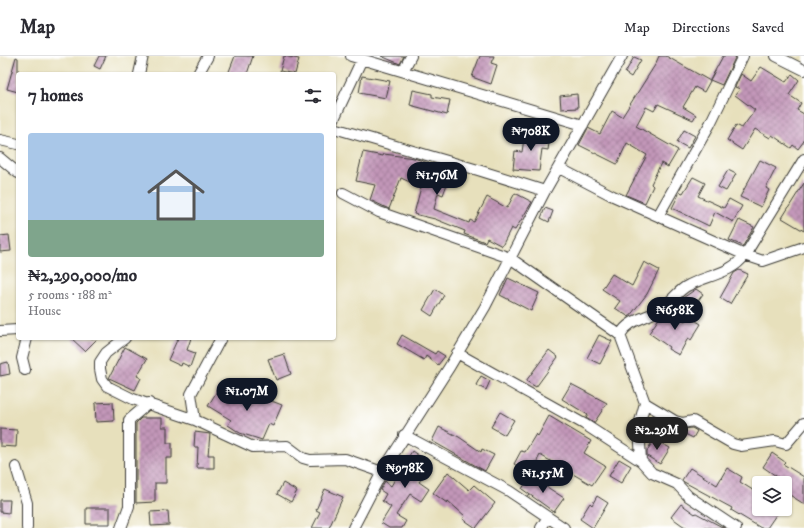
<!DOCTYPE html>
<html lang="en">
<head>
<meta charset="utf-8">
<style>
	:root { --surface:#fff; --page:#f7f7f7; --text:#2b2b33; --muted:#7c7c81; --line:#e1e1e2; --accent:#111827 }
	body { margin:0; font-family:"IM FELL DW Pica",serif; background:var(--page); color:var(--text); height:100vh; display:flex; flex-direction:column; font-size:15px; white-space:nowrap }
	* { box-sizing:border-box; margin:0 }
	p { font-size:13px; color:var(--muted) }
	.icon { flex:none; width:22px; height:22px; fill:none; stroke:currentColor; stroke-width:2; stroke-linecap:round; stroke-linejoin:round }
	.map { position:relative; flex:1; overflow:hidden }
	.drawer { position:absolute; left:16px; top:16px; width:320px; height:268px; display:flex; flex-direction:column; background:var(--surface); border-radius:4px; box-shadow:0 1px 3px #0004 }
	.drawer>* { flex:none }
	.fabs { position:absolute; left:752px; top:420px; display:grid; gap:8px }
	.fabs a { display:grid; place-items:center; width:40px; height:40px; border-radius:4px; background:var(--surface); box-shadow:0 1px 3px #0004; font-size:20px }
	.price { position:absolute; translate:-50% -34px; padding:0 9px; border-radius:14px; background:var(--accent); color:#fff; font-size:13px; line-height:26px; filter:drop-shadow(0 1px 2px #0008) }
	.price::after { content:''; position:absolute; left:50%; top:24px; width:12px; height:9px; margin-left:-6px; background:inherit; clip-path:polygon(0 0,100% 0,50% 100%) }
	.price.selected { background:#222; color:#fff }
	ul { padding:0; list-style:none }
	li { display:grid; align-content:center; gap:8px; height:212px; padding:0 12px }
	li+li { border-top:1px solid var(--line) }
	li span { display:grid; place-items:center; height:124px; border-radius:4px; color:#555 }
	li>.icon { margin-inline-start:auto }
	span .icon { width:72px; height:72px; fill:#fffc; stroke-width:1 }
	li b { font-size:17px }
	h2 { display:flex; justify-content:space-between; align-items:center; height:48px; padding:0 12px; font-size:17px }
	header { display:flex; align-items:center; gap:24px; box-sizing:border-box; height:56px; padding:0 20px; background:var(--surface); border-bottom:1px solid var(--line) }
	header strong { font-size:19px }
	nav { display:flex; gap:22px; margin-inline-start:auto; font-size:14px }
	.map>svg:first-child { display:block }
	.building { fill:url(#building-cross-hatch) }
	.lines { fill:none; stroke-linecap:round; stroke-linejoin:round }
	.minor-casing { stroke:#3a3934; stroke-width:12 }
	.minor { stroke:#fff; stroke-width:10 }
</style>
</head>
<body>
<header>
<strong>Map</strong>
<nav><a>Map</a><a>Directions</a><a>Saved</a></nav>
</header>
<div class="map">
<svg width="804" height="472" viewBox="0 0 804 472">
	<defs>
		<pattern id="building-cross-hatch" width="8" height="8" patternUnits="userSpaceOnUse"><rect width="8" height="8" fill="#c397b9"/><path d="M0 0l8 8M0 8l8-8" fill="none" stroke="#9e7a96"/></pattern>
	</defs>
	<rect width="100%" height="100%" fill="#fff"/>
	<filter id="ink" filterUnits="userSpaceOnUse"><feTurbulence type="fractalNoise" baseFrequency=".025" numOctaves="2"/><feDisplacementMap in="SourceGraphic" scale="8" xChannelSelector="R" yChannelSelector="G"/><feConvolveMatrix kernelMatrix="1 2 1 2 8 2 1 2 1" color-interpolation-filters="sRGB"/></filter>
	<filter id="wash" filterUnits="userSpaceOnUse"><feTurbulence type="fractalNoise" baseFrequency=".012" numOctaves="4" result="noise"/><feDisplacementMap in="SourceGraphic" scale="16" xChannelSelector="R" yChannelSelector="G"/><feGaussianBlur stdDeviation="0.9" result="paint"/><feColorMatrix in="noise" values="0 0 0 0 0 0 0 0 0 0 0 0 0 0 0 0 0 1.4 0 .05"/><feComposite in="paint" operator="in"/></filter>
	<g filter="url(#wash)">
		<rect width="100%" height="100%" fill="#e7e0bc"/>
		<g id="blocks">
			<path class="building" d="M99,0H106L100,13L94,10Z
				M235,0H253L247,18H228Z
				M284,0L299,3L295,18L280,15Z
				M381,0H404L400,8Z
				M480,0H494L491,7L497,9L491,28L472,21Z
				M659,0H666L710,25L704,36L695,31L683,51L696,59L693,64L658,48L654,55L646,51L636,70L678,94L668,111L661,107L651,128L653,130L645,147L626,139L647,99L627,87L617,108L579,89L588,72L600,78L612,55L622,61L655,9Z
				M723,0H736L722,29L710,24Z
				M16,1L18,2V36L7,33Z
				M634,1L641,4L631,21L625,17Z
				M761,11L786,26L792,18L799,24L789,39L801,47L797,54L804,58V85L798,93L793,89L791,92L772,79L770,82L755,73L742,94L727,84L736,69L742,72L755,54L735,39L740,33L735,31L741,18L751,25Z
				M362,20L390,25L386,42L359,37Z
				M413,34L432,38V41L450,44L447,59L410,49Z
				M577,38L578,52L561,53L560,40Z
				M684,74L695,80L688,92L677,86Z
				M525,76L550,80L548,94L542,93L539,115L513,113L515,95L522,96Z
				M363,96L383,100L384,98L414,102L428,107L426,110L450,120L443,139L438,137L434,153L469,167L470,164L474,166L487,141L507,152L515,137L532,146L515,174L511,172L502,190L487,182L485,186L464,178L465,175L435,163L414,158L421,131L401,122L389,153L370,144L375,129L356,125Z
				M760,104L776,112L766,132L769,134L761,151L740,141Z
				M728,114L736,118L726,135L718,131Z
				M693,121L705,127L698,140L724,152L729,143L742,150L733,166L715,156L709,170L672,152L680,136L683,137Z
				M804,127V175L782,162Z
				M545,152L553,155L549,166L541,162Z
				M739,164L754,171L743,190L729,184Z
				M9,179L11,195L0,196V180Z
				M644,206L659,214L647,238L629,261L615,252L620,245L602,233L612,218L632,230Z
				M739,214L748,218L730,248L720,242L734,217Z
				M508,222L539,237L531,255L500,239Z
				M435,233L444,239L432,260L423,254Z
				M696,233L703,238L692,253L680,244Z
				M669,255L685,265L688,260L701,268L691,284L688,282L679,299L668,293L669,291L649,277L660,261Z
				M402,279L435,298L437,295L445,300L438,309L426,300L424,304L397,288Z
				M599,279L612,285L600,308L587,302Z
				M71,282H98L85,295Z
				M178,282H191L187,294L195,297L190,311L182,307L181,310L168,304Z
				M125,291L147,303L137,320L141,322L135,334L109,322Z
				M549,294L558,301L536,331L526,325Z
				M284,298L291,318L276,324L268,303Z
				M8,306L10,318L0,320V308Z
				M481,320L490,325L486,334L476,329Z
				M571,328L607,347L594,367L586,362L588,359L562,343Z
				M219,332L239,344L243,334L282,349L273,370L269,368L262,384L240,377L228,369L231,364L208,350Z
				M113,346L114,365L96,366L95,347Z
				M500,356L514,364L505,379L491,371Z
				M549,360L591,385L584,397L605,410L592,429L540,399L531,417L514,408L521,395L525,396L536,378L538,380Z
				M141,362H162V371H167V387H172V402H166V427H155V446L136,447V367Z
				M439,371L459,381L481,396L482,393L494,399L485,415L432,385Z
				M692,372L697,375L693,382L681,376L683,373Z
				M0,373L17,374L16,391L0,390Z
				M195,376L210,378L208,399H214V412H197L198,391H194Z
				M654,383L670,392L660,408L647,400V395Z
				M412,395L432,409L419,426L429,433L421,445L410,438L396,459L406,465L402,472H389L381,467L391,451L382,445L386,438L380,434L385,425L391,430Z
				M772,397L785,406L783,408L804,421V448L785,436V427H780L782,424L763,411Z
				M619,403L631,410L621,427L609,420Z
				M690,412L717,429L727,412L742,421L740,426L759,438V453H780L767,472H761L731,454L732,452L684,426L682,424Z
				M448,416L469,434L474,429L495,447L476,472L463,463L465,460L448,445L447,447L433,437Z
				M530,420L564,442L554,456L522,433Z
				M283,427L297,435L291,446L277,438Z
				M325,433L343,441L329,472H312L320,456L316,454Z
				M597,440L608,447L593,472L580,463L590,447L592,449Z
				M0,444H10L9,457L0,456Z
				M681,448L695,458L696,457L724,472H688L682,469L671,461Z
				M86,452H110V468H86Z
				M168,455L169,469L151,470L150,456Z"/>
		</g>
	</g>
	<g filter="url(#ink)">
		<use href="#blocks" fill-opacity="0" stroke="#3a3934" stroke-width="1"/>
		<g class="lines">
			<g class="minor-casing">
				<path id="minor" d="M351,0L583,69
					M776,0L804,14
					M403,15L411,0
					M139,18L143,0
					M198,18L208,0
					M334,63L362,3
					M334,72L478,114L545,135
					M0,84L18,88
					M0,102L18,117
					M559,112L613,140L745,199L804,103
					M343,137L379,156L510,202L620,279L645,347L639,369L641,405L652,417L677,428L688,440L736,472
					M658,160L710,68L743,0
					M0,275L18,274
					M620,279C630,261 649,263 663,251C673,244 678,234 689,229C708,219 731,218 745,199L763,205L804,191
					M125,282L106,297L100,306V313L102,323L107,330L133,343L195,364L253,391L287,390L303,402L310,404L345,403L382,416
					M457,297L584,368L641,405
					M25,314L22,302L27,282
					M645,347L675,365L683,367L693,365L733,388L741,390L775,385L786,388L804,367
					M195,364L191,338L221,282
					M404,379L509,435L564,472
					M16,411L27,447V472
					M121,472L129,450V364L149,347
					M353,472L382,416L450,310L485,251L545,135L622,0
					M541,472L548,461"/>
			</g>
			<use href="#minor" class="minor"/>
		</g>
	</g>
</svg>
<div class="fabs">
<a><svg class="icon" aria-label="layers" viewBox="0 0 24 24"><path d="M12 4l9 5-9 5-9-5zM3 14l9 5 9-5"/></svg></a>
</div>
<b class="price" style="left:531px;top:96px">₦708K</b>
<b class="price" style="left:437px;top:140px">₦1.76M</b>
<b class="price" style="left:675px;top:275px">₦658K</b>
<b class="price" style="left:247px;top:356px">₦1.07M</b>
<b class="price selected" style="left:657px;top:395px">₦2.29M</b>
<b class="price" style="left:405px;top:433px">₦978K</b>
<b class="price" style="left:543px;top:438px">₦1.55M</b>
<section class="drawer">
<h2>7 homes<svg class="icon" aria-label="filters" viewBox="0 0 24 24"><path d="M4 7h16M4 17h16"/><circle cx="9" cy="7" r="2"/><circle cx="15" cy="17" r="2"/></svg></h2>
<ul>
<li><span style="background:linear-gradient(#a9c7e8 70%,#7fa58c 0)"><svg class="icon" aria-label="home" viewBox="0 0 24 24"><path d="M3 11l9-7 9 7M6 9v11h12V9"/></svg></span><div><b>₦2,290,000/mo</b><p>5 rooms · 188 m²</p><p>House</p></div></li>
</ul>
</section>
</div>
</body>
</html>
